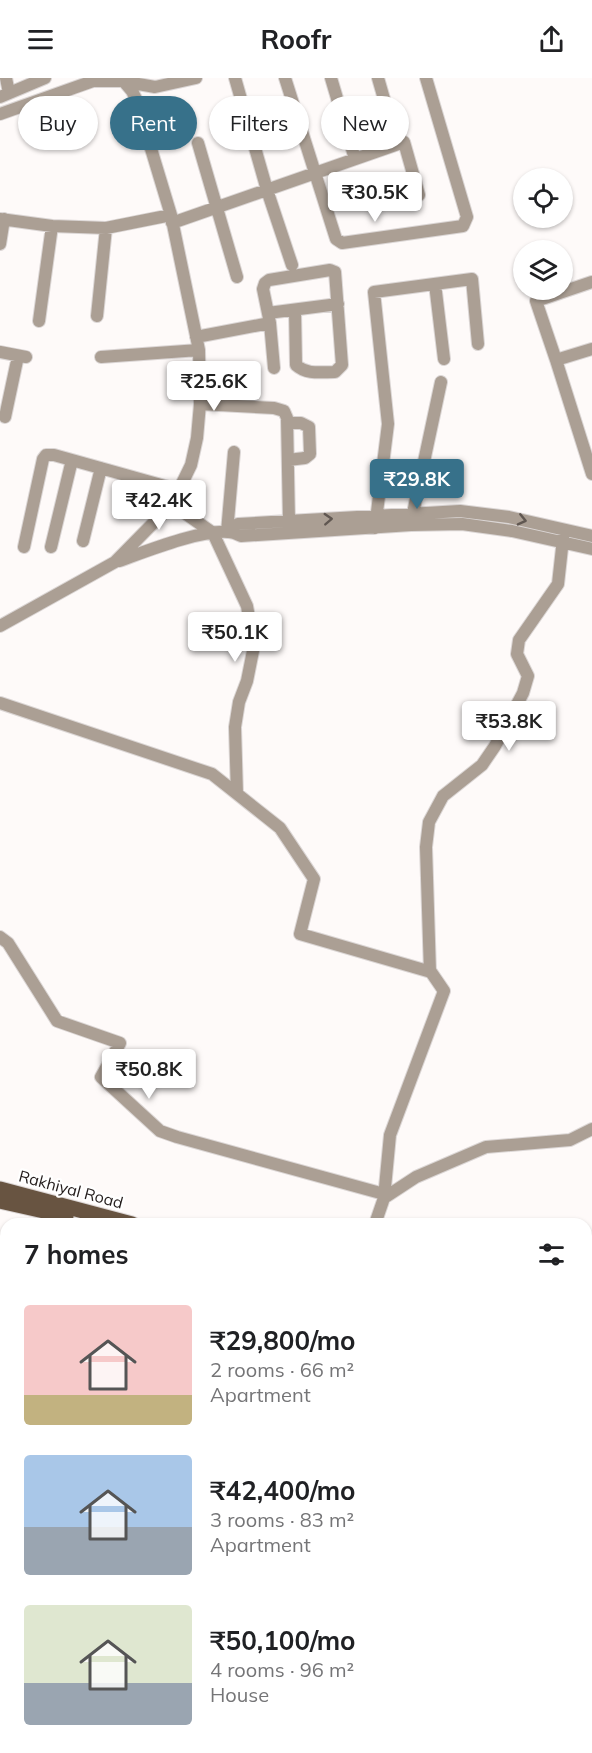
<!DOCTYPE html>
<html lang="en">
<head>
<meta charset="utf-8">
<style>
	:root { --surface:#fff; --page:#f6f6f6; --text:#202124; --muted:#757577; --accent:#37718a }
	body { margin:0; font-family:Mulish,sans-serif; background:var(--page); color:var(--text); height:100vh; display:flex; flex-direction:column; font-size:22px; white-space:nowrap }
	* { box-sizing:border-box; margin:0 }
	p { font-size:20px; color:var(--muted) }
	.icon { flex:none; width:33px; height:33px; fill:none; stroke:currentColor; stroke-width:2; stroke-linecap:round; stroke-linejoin:round }
	.map { position:relative; flex:1; overflow:hidden }
	.drawer { position:absolute; left:0px; top:1140px; width:592px; height:536px; display:flex; flex-direction:column; background:var(--surface); border-radius:18px 18px 0 0; box-shadow:0 2px 4px #0004 }
	.drawer>* { flex:none }
	.guide { position:absolute; left:18px; top:18px; width:556px; height:54px; display:flex; gap:12px }
	.tools { position:absolute; left:513px; top:90px; display:grid; gap:12px }
	.tools a { display:grid; place-items:center; width:60px; height:60px; border-radius:50%; background:var(--surface); box-shadow:0 2px 4px #0004; font-size:30px }
	.price { position:absolute; translate:-50% -51px; padding:0 14px; border-radius:6px; background:#fff; color:#222; font-size:20px; line-height:39px; filter:drop-shadow(0 2px 3px #0008) }
	.price::after { content:''; position:absolute; left:50%; top:36px; width:18px; height:14px; margin-left:-9px; background:inherit; clip-path:polygon(0 0,100% 0,50% 100%) }
	.price.active { background:var(--accent); color:#fff }
	ul { padding:0; list-style:none }
	li { display:flex; align-items:center; gap:18px; height:150px; padding:0 24px }
	li span { display:grid; place-items:center; flex:none; width:168px; height:120px; border-radius:6px; color:#555 }
	li>.icon { margin-inline-start:auto }
	span .icon { width:72px; height:72px; fill:#fffc; stroke-width:1 }
	li b { font-size:26px }
	h2 { display:flex; justify-content:space-between; align-items:center; height:72px; padding:0 24px; font-size:26px }
	.tag { padding:0 21px; border-radius:27px; background:var(--surface); box-shadow:0 2px 4px #0004; font-size:21px; line-height:54px }
	.tag.active { background:var(--accent); color:#fff }
	header { display:flex; justify-content:space-between; align-items:center; height:78px; padding:0 24px; background:var(--surface); font-size:27px; font-weight:700 }
	.map>svg:first-child { display:block }
	.water { fill:#f2d6f1 }
	.lines { fill:none; stroke-linecap:round; stroke-linejoin:round }
	.minor-casing { stroke:#dbd6d5; stroke-width:14 }
	.major-casing { stroke:#dbd6d5; stroke-width:17 }
	.minor { stroke:#ab9f94; stroke-width:12 }
	.major { stroke:#685441; stroke-width:15 }
	.oneway { stroke:#605751 }
	.labels { text-anchor:middle; dominant-baseline:central; stroke-width:4.5; stroke-linejoin:round; paint-order:stroke }
	.street-label { font-size:16px; fill:#231c1b; stroke:#fff }
</style>
</head>
<body>
<header><svg class="icon" aria-label="menu" viewBox="0 0 24 24"><path d="M4 6h16M4 12h16M4 18h16"/></svg>Roofr<svg class="icon" aria-label="share" viewBox="0 0 24 24"><path d="M12 15V3M7 8l5-5 5 5M5 13v7h14v-7"/></svg></header>
<div class="map">
<svg width="592" height="1675" viewBox="0 0 592 1675">
	<rect width="100%" height="100%" fill="#fefaf9"/>
	<path class="water" d="M6,1261V1433L0,1432V1262Z
		M6,1566V1670H133L127,1675H0V1572Z"/>
	<g class="lines">
		<g class="minor-casing">
			<path id="minor" d="M6,0L9,15
				M235,0L267,112L292,187
				M285,0L336,161L342,165L463,148L467,139L426,0
				M331,0L355,81
				M378,0L397,66
				M0,19L45,0
				M0,36L93,3H122L155,9L196,0
				M198,65L237,199
				M0,141L52,148L106,150L171,137
				M172,145L404,64L419,117
				M0,166L4,141
				M592,204L536,223L556,282L592,271
				M435,206L444,281
				M268,235L338,226
				M97,238L106,150
				M39,243L52,148
				M196,259L270,245
				M0,274L26,279
				M101,279L199,272
				M556,282L592,396
				M274,290L270,245L263,211L265,205L269,202L330,192L335,194L342,287L335,294C321,294 307,297 296,287L295,232
				M200,326L274,330L284,333L287,340L289,444
				M5,339L18,278
				M288,345H301L309,349L310,376L305,380L288,382
				M125,423L132,399
				M172,426L213,455L247,528L254,568L247,603L239,624L235,649L237,716
				M413,435L441,304
				M375,450L388,346L374,214L472,201L478,266
				M231,453L238,446L460,433L509,439L592,458
				M227,454L234,374
				M83,463L101,390
				M24,469L43,381L46,377H54L179,412
				M51,469L72,382
				M119,483C147,473 199,452 228,454C233,454 237,456 241,458L411,447L462,446L512,453L592,471
				M0,548L115,484L172,426L191,387L197,360L200,326L199,272L171,137L136,21L132,13L121,0
				M0,625L212,696L280,750L314,801L300,856L431,894L444,913L390,1057L384,1120L375,1146
				M0,859L8,865L57,943L120,965L101,999L160,1053L177,1059L384,1116
				M430,894L426,769L429,744L443,718L482,687L495,668L523,615L528,598L517,576L519,562L558,506L564,452
				M384,1120L416,1099L486,1069L570,1062L592,1051
				M586,1508L592,1509
				M586,1619H592
				M521,1670V1675
				M303,1675L306,1670"/>
		</g>
		<g class="major-casing">
			<path id="major" d="M0,1111L132,1146
				M0,1123L66,1138
				M586,1257H592
				M419,1670V1675"/>
		</g>
		<use href="#minor" class="minor"/>
		<use href="#major" class="major"/>
	</g>
	<defs><path id="oneway-chevron" d="M-2-3.5L2.5 0L-2 3.5" fill="none" stroke-width="1.6" stroke-linecap="round" stroke-linejoin="round" transform="scale(1.5)"/></defs>
	<g class="oneway">
		<use href="#oneway-chevron" transform="translate(328 441) rotate(-3)"/>
		<use href="#oneway-chevron" transform="translate(522 442) rotate(13)"/>
	</g>
	<g class="labels">
		<g class="street-label">
			<text transform="translate(71 1111) rotate(15)">Rakhiyal Road</text>
		</g>
	</g>
</svg>
<div class="tools">
<a><svg class="icon" aria-label="locate" viewBox="0 0 24 24"><circle cx="12" cy="12" r="6"/><path d="M12 2v4M12 18v4M2 12h4M18 12h4"/></svg></a>
<a><svg class="icon" aria-label="layers" viewBox="0 0 24 24"><path d="M12 4l9 5-9 5-9-5zM3 14l9 5 9-5"/></svg></a>
</div>
<b class="price" style="left:375px;top:145px">₹30.5K</b>
<b class="price" style="left:214px;top:334px">₹25.6K</b>
<b class="price active" style="left:417px;top:432px">₹29.8K</b>
<b class="price" style="left:159px;top:453px">₹42.4K</b>
<b class="price" style="left:235px;top:585px">₹50.1K</b>
<b class="price" style="left:509px;top:674px">₹53.8K</b>
<b class="price" style="left:149px;top:1022px">₹50.8K</b>
<div class="guide">
<a class="tag">Buy</a>
<a class="tag active">Rent</a>
<a class="tag">Filters</a>
<a class="tag">New</a>
</div>
<section class="drawer">
<h2>7 homes<svg class="icon" aria-label="filters" viewBox="0 0 24 24"><path d="M4 7h16M4 17h16"/><circle cx="9" cy="7" r="2"/><circle cx="15" cy="17" r="2"/></svg></h2>
<ul>
<li><span style="background:linear-gradient(#f6c9c9 75%,#c2b280 0)"><svg class="icon" aria-label="home" viewBox="0 0 24 24"><path d="M3 11l9-7 9 7M6 9v11h12V9"/></svg></span><div><b>₹29,800/mo</b><p>2 rooms · 66 m²</p><p>Apartment</p></div></li>
<li><span style="background:linear-gradient(#a9c7e8 60%,#9aa5b1 0)"><svg class="icon" aria-label="home" viewBox="0 0 24 24"><path d="M3 11l9-7 9 7M6 9v11h12V9"/></svg></span><div><b>₹42,400/mo</b><p>3 rooms · 83 m²</p><p>Apartment</p></div></li>
<li><span style="background:linear-gradient(#dfe7d0 65%,#9aa5b1 0)"><svg class="icon" aria-label="home" viewBox="0 0 24 24"><path d="M3 11l9-7 9 7M6 9v11h12V9"/></svg></span><div><b>₹50,100/mo</b><p>4 rooms · 96 m²</p><p>House</p></div></li>
</ul>
</section>
</div>
</body>
</html>
